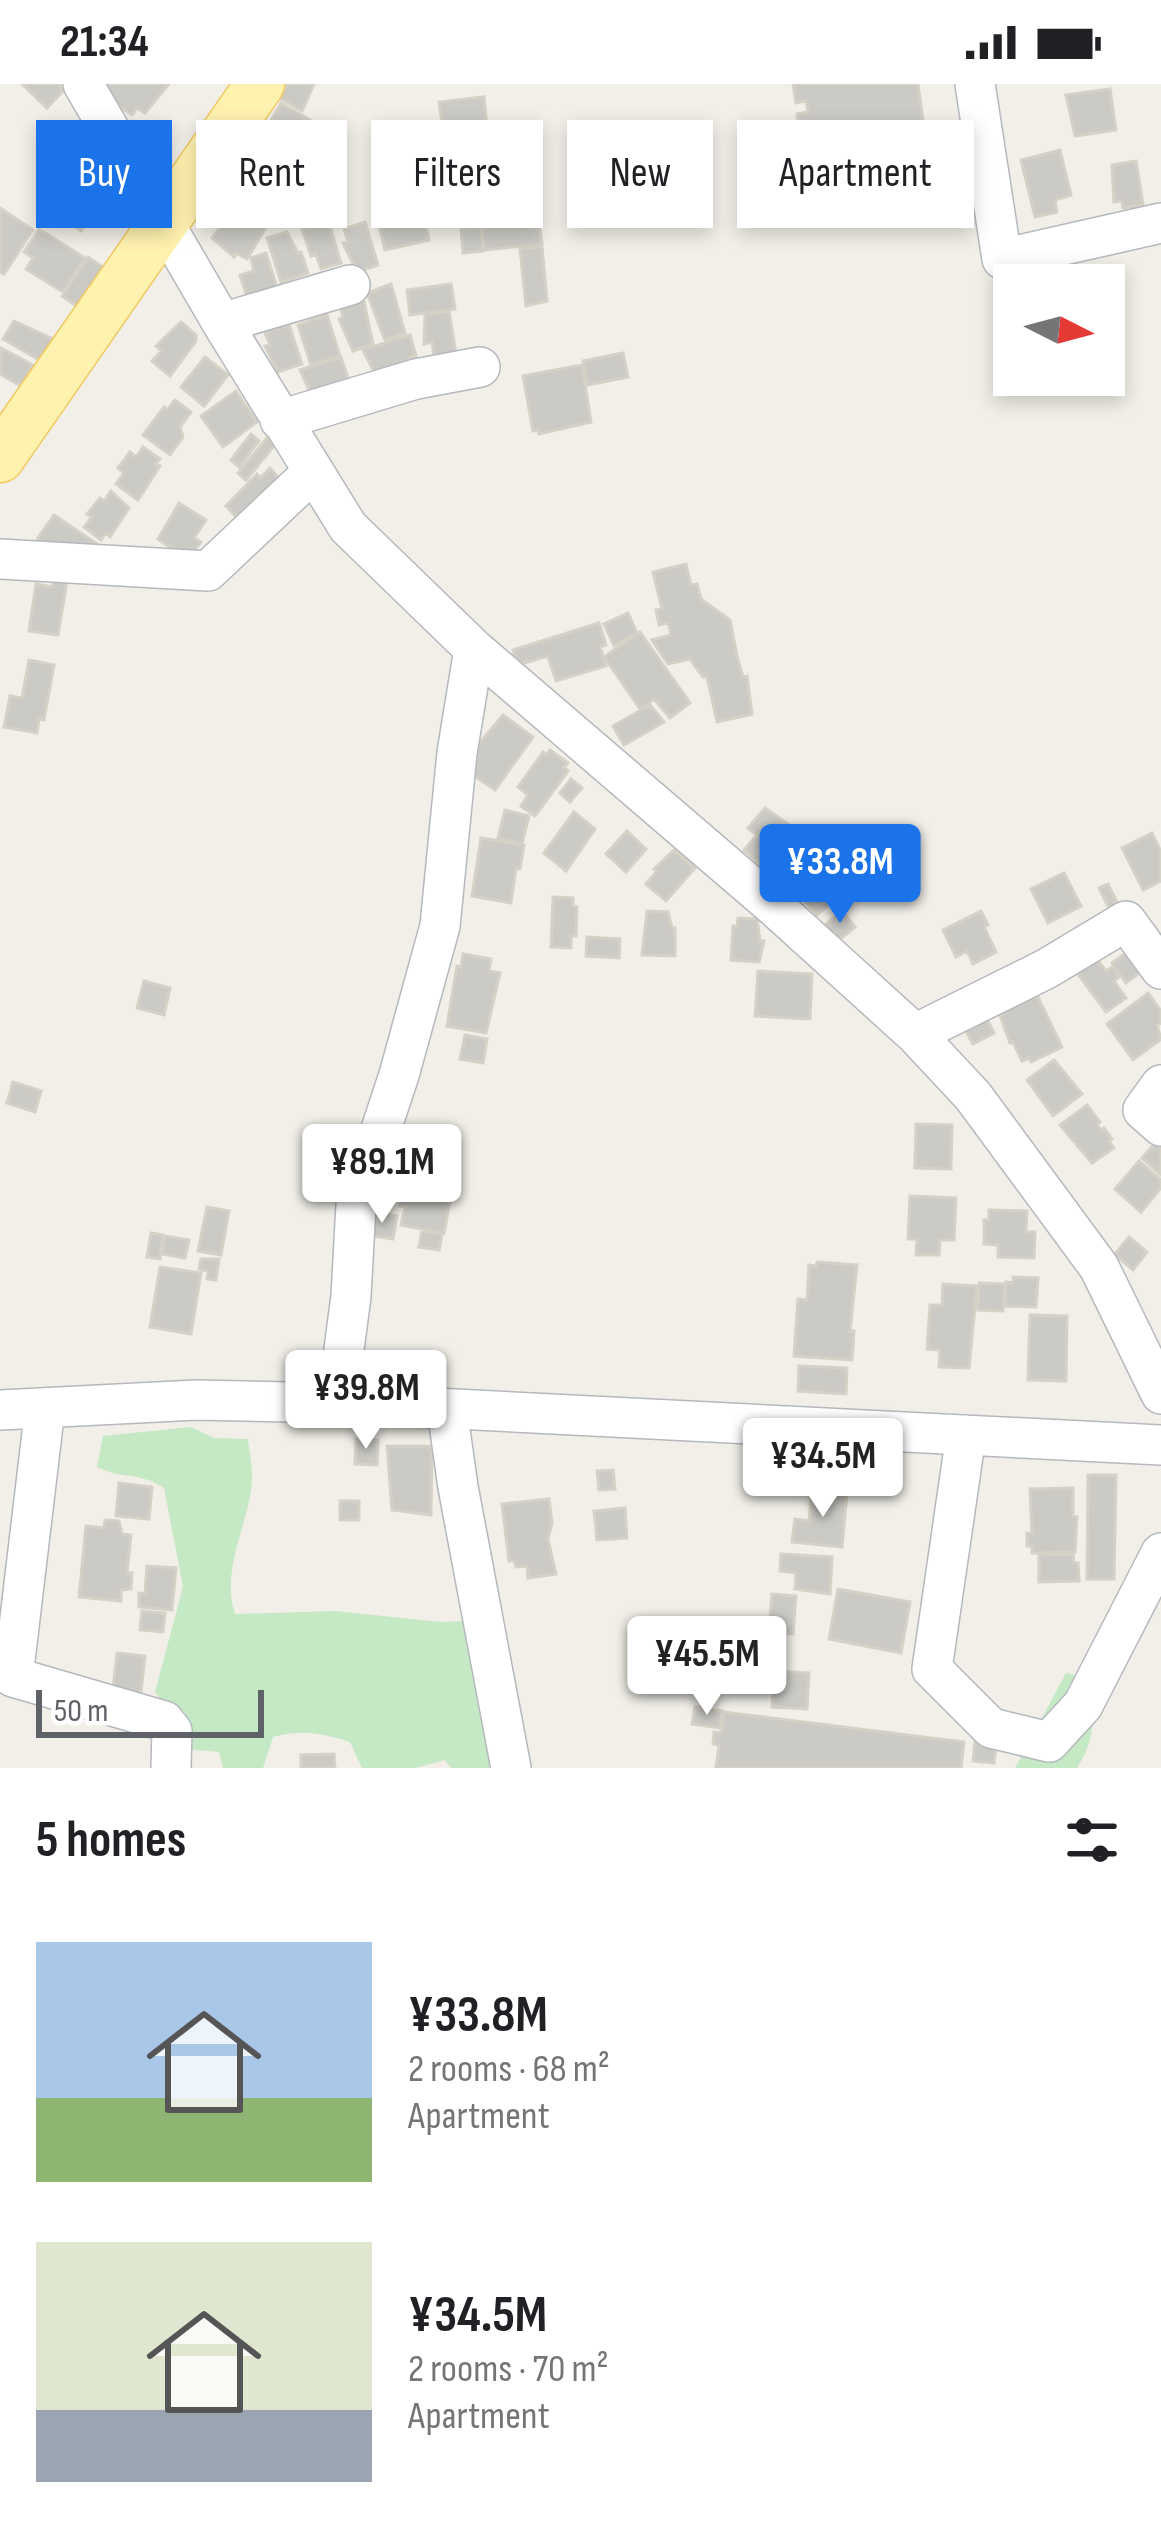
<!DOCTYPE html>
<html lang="en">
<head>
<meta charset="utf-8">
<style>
	:root { --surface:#fff; --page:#f6f6f6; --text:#202124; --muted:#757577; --accent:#1a73e8 }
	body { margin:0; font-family:"Sofia Sans Condensed",sans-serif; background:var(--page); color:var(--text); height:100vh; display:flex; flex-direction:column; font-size:45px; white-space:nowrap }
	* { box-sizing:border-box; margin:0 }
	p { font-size:39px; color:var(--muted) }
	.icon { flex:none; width:66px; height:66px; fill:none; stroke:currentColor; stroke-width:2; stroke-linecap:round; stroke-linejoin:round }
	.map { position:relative; height:1684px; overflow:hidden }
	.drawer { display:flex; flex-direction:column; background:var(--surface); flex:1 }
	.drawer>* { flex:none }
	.hud { position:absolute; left:36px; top:36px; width:1089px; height:108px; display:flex; gap:24px }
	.needle { width:78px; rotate:96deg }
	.fabs { position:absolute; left:993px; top:180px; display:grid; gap:24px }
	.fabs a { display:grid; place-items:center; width:132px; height:132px; border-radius:0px; background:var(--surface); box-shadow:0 6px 18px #0003; font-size:60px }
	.scale { position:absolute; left:36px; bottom:30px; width:228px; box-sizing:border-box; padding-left:12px; border:6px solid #5f6368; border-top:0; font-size:33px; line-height:42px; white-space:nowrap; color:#5f6368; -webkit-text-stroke:9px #fff; paint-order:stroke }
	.price { position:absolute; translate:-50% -102px; padding:0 27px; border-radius:12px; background:#fff; color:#222; font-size:39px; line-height:78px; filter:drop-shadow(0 3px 6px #0008) }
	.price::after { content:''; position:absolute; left:50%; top:72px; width:36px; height:27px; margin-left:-18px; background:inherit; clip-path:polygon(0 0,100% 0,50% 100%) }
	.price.active { background:var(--accent); color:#fff }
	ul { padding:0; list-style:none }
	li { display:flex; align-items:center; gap:36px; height:300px; padding:0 36px }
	li span { display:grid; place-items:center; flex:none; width:336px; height:240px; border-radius:0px; color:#555 }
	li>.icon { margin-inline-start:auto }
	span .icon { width:144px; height:144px; fill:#fffc; stroke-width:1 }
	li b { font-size:51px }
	h2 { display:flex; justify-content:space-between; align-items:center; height:144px; padding:0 36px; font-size:51px }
	.pill { padding:0 42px; border-radius:0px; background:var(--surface); box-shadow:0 6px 18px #0003; font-size:42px; line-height:108px }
	.pill.active { background:var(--accent); color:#fff }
	.status { display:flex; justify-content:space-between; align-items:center; height:84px; padding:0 60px; background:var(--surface); direction:ltr }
	.status svg { height:33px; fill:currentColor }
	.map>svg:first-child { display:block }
	.green { fill:#c5e8c5 }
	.building { fill:#cccac5; stroke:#d6d1c6; stroke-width:3 }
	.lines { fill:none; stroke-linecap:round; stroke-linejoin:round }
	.minor-casing { stroke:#b5b8bc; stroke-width:42 }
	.major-casing { stroke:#f2c960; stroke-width:51 }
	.minor { stroke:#fff; stroke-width:39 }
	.major { stroke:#fff2af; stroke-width:48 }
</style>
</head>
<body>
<div class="status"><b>21:34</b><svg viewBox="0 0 49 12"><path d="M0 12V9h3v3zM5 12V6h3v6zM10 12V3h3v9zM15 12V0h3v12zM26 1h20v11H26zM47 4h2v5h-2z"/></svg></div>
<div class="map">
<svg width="1161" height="1684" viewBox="0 0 1161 1684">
	<rect width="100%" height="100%" fill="#f1efe8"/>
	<path class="green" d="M191,1343L214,1354L248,1355C249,1368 253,1382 252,1395C250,1440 220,1483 235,1530L335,1527L441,1538L468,1537L497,1684H451L445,1676L415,1684H362L350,1658C323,1649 301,1645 273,1653L263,1684H223L219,1668L186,1665L185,1629L164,1620L155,1608L183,1503L164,1404C138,1387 124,1396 97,1383L103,1352Z
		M1066,1589L1080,1592C1096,1626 1098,1651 1077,1684H1015Z"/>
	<path class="building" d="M22,0H60L62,8L47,24Z
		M108,0H169L145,29L137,24L132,31L101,10Z
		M287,0H314L302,27L279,14Z
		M793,0H918L923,37L800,55L797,30L808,28L806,17L796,19Z
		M1110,5L1116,46L1075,52L1066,11Z
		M484,13L487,43L443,47L439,18Z
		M281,19L317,40L297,74L308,81L293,107L246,79Z
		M1060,66L1071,111L1055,116L1057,128L1035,133L1021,76Z
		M89,67L112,85L109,89L119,97L81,147L48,122Z
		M1136,77L1143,121L1123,124L1122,117L1114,118L1112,81Z
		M243,113L273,132L247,175L236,169L234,173L212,154Z
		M0,124L33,146L4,190L0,188Z
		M424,130L429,156L385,166L379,141Z
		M328,136L341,179L321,185L316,170L311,172L302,145Z
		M365,138L378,181L357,188L343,159L348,158L344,145Z
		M539,138L542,160L484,166L482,144Z
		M481,143L483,167L463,169L461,145Z
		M39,145L85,174L63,208L26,185L33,174L24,168Z
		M287,148L298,169L301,168L308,189L281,198L267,154Z
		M542,163L547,217L526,222L520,165Z
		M266,169L280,213L250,222L240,191L254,187L251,174Z
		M88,173L110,188L84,227L62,212Z
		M391,200L405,249L385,256L367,209Z
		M451,200L455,225L410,231L407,206Z
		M363,213L373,260L353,267L339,235L343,233L340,221Z
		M449,227L457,276L435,279L432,258L424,260L425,231Z
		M327,231L340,272L311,281L298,241Z
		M14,237L53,255L41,277L3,255Z
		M181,238L196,251V257L170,292L152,277L161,267L156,262Z
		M289,241L302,280L278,288L265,262L270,261L265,249Z
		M410,251L416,272L409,274L411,281L376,292L363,266Z
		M1,264L33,281L21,302L0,290Z
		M623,269L628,293L588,301L583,277Z
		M205,273L228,291L204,322L181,303Z
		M341,273L350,300L312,312L300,286Z
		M582,281L591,338L539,350L538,346L533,347L523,292Z
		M236,307L257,338L223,363L201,332Z
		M175,316L191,328L180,343L183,353L170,371L143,351L164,323L167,326Z
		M251,350L259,357L239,383L231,376Z
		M267,354L275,361L246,396L238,389Z
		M143,363L160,375L156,380L160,382L138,416L116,400L124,389L118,384L130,368L136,373Z
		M270,384L283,399L240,437L226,422L257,390L260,394Z
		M111,407L129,424L110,453L106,449L101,456L84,443L92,433L87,430L100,414L104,417Z
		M179,419L206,436L194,454L201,458L188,476L158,455Z
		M54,431L97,460L88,473L38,460L37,455Z
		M686,480L691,501L697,500L701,515L730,536L737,572L743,593L747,592L752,630L717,638L707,593H703L690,575L668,580L652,556L671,551L668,539L659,541L656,526L662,525L653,488Z
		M53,495L67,497L58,551L29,547L36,500L52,503Z
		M628,529L637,549L614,562L604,540Z
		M599,539L606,561L600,563L606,582L556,597L548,572L518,581L513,566Z
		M640,548L690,619L670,634L654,615L640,625L604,573Z
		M29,576L54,581L44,636L39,635L37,649L4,643L10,612L22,614Z
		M650,621L664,638L624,661L613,642Z
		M503,631L533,653L495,706L467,687L478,672L472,668Z
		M550,666L568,679L564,684L568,687L535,732L521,722L528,711L518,703L543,668L546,671Z
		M571,695L582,704L570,718L560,709Z
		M765,724L808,754L775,793L744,766L757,751L748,744Z
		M505,726L529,732L522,760L498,754Z
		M574,728L595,745L566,787L544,769Z
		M627,747L646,765L626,788L606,770Z
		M1152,749L1161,768V797L1143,806L1122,764Z
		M481,754L524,761L520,785L516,784L511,819L472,812Z
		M674,766L695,784L666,817L646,800L657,787L654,785Z
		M814,773L845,807L817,831L787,797Z
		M1064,789L1081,822L1048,839L1031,805Z
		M1108,800L1118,820L1109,824L1099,804Z
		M553,813L573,814V822L577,823L576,852H571V864L551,863Z
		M647,827L668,828L672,844H675V872L642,871Z
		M842,827L855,843L838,857L825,841Z
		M981,827L988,841L984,843L996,868L973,880L967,867L956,873L943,846Z
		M738,834L757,835L760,857H764L759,878L731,876L733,842H737Z
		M587,853L620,855L619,874L586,872Z
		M1131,865L1145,885L1126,899L1112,879Z
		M463,870L491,875L489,887L500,889L486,949L447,942L457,882L461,883Z
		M1096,874L1106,887L1112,883L1119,893L1114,897L1126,914L1106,928L1077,889Z
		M758,887L812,890L810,935L755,932Z
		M144,897L170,904L164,931L137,924Z
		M1034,905L1062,963L1031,978L1029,974L1022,977L1013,958L1010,959L1000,931Z
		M1148,909L1161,927V939L1157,941L1161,955L1133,976L1107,940Z
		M984,929L994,949L973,960L962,940Z
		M465,951L487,955L483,979L460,975Z
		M1054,976L1082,1010L1053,1032L1027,996Z
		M13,998L41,1007L35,1028L7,1019Z
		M1087,1021L1100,1038L1097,1041L1101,1046L1104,1044L1112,1055L1109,1057L1114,1064L1092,1079L1060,1041Z
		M916,1040L952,1041L951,1085L915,1084Z
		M1155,1059L1161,1064L1160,1090L1142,1074Z
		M1139,1077L1161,1096V1104L1141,1128L1115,1105Z
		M407,1082L455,1091L444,1149L401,1141L405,1123L400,1122Z
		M910,1112L956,1114L954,1156H940L939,1171H916L917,1155H908Z
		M207,1123L229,1127L221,1171L198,1167Z
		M989,1126L1027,1127L1026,1148H1035L1034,1174L998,1173V1161L984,1160V1136H989Z
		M372,1128L397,1132L393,1155L368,1151Z
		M422,1147L442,1150L439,1166L419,1163Z
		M151,1149L163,1151L160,1175L147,1173Z
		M165,1152L189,1156L185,1174L162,1170Z
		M1129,1153L1147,1168L1133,1186L1115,1170Z
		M201,1175H219L216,1196L207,1195L208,1187L199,1185Z
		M817,1178L857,1181L850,1247H854L852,1276L794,1272L798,1215L807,1216L809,1181L816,1182Z
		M160,1183L201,1189L191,1250L150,1243Z
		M1013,1193L1038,1194L1036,1223L1005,1222L1006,1198L1013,1199Z
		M979,1199L1005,1200L1003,1227L978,1226Z
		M943,1200L977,1202L969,1284L939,1283L940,1266L927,1265L930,1221H942Z
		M1030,1231L1067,1232L1066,1297L1028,1296Z
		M799,1282L847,1284L846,1310L798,1307Z
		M356,1355L378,1356L377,1381L355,1380Z
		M387,1362H432L431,1431L392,1426Z
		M613,1386L615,1405L599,1406L597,1387Z
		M1088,1391H1116L1114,1495H1087Z
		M119,1399L152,1403L149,1435L116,1432Z
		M1073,1404V1433H1077L1075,1468L1032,1469V1462H1027V1449L1032,1450L1030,1405Z
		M812,1405L847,1409L842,1463L792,1458L795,1435L809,1437Z
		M549,1415L552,1439L548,1455L556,1490L528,1494L527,1482L516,1483L515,1477H509L502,1420Z
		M340,1417H359V1436H340Z
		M625,1424L627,1454L597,1456L594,1427Z
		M105,1436L119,1437L122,1450L131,1451L127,1489H132L131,1505L121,1506V1517L79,1513L86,1442L104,1444Z
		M781,1470L832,1473L830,1510L795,1505L796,1489L780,1487Z
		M1073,1470L1074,1479H1078L1079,1497L1039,1498V1471Z
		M147,1482L176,1484L172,1526L139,1523V1509L145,1510Z
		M838,1505L910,1518L901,1569L829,1555Z
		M772,1510L796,1512L793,1550L769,1549Z
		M142,1527L165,1529L163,1548L140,1546Z
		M117,1569L145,1572L141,1608L113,1605Z
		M774,1587L809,1589L807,1625L772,1623Z
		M695,1623L722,1627L720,1644L692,1640Z
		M724,1628L964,1658L961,1684H716L719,1661L713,1660L714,1648L721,1649Z
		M975,1657L996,1660L994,1679L973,1677Z
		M334,1670L335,1684H301V1671Z"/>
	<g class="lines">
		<g class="minor-casing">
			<path id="minor" d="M83,0L222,239L348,443L474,565L776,824L915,950L973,1012L1099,1183L1161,1310
				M975,0L1002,175L1161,139
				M222,239L350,201
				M280,336L416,295L480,283
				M0,475L208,487L312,389
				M915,950L1046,885L1126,837L1161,885
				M1161,1001L1143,1026L1161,1042
				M337,1319L351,1212L356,1121L399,991L440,842L457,669L474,565
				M447,1325L458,1403L511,1684
				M0,1326L196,1316L337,1319L1161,1361
				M966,1351L932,1585L991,1644L1049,1658L1083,1621L1161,1469
				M0,1581L13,1593L164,1637L172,1647L171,1684
				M13,1593L45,1324"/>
		</g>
		<g class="major-casing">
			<path id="major" d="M0,374L260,0"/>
		</g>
		<use href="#minor" class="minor"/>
		<use href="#major" class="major"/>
	</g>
</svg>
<div class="fabs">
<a><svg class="needle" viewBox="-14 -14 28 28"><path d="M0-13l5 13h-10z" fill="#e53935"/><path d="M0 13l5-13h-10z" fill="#757577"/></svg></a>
</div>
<div class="scale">50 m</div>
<b class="price active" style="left:840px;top:842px">¥33.8M</b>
<b class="price" style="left:382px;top:1142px">¥89.1M</b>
<b class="price" style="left:366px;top:1368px">¥39.8M</b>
<b class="price" style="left:823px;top:1436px">¥34.5M</b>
<b class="price" style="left:707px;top:1634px">¥45.5M</b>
<div class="hud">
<a class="pill active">Buy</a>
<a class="pill">Rent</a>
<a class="pill">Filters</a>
<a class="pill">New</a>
<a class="pill">Apartment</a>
</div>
</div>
<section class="drawer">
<h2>5 homes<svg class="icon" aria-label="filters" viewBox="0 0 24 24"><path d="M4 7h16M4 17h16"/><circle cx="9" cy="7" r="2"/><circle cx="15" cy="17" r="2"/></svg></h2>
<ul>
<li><span style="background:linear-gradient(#a9c7e8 65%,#8fb573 0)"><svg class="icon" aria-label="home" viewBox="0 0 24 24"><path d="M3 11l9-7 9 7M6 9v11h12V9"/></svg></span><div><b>¥33.8M</b><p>2 rooms · 68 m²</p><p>Apartment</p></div></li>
<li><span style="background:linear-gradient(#dfe7d0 70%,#9aa5b1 0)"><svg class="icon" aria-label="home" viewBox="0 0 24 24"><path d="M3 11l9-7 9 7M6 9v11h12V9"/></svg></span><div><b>¥34.5M</b><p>2 rooms · 70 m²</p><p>Apartment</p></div></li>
</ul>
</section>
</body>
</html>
